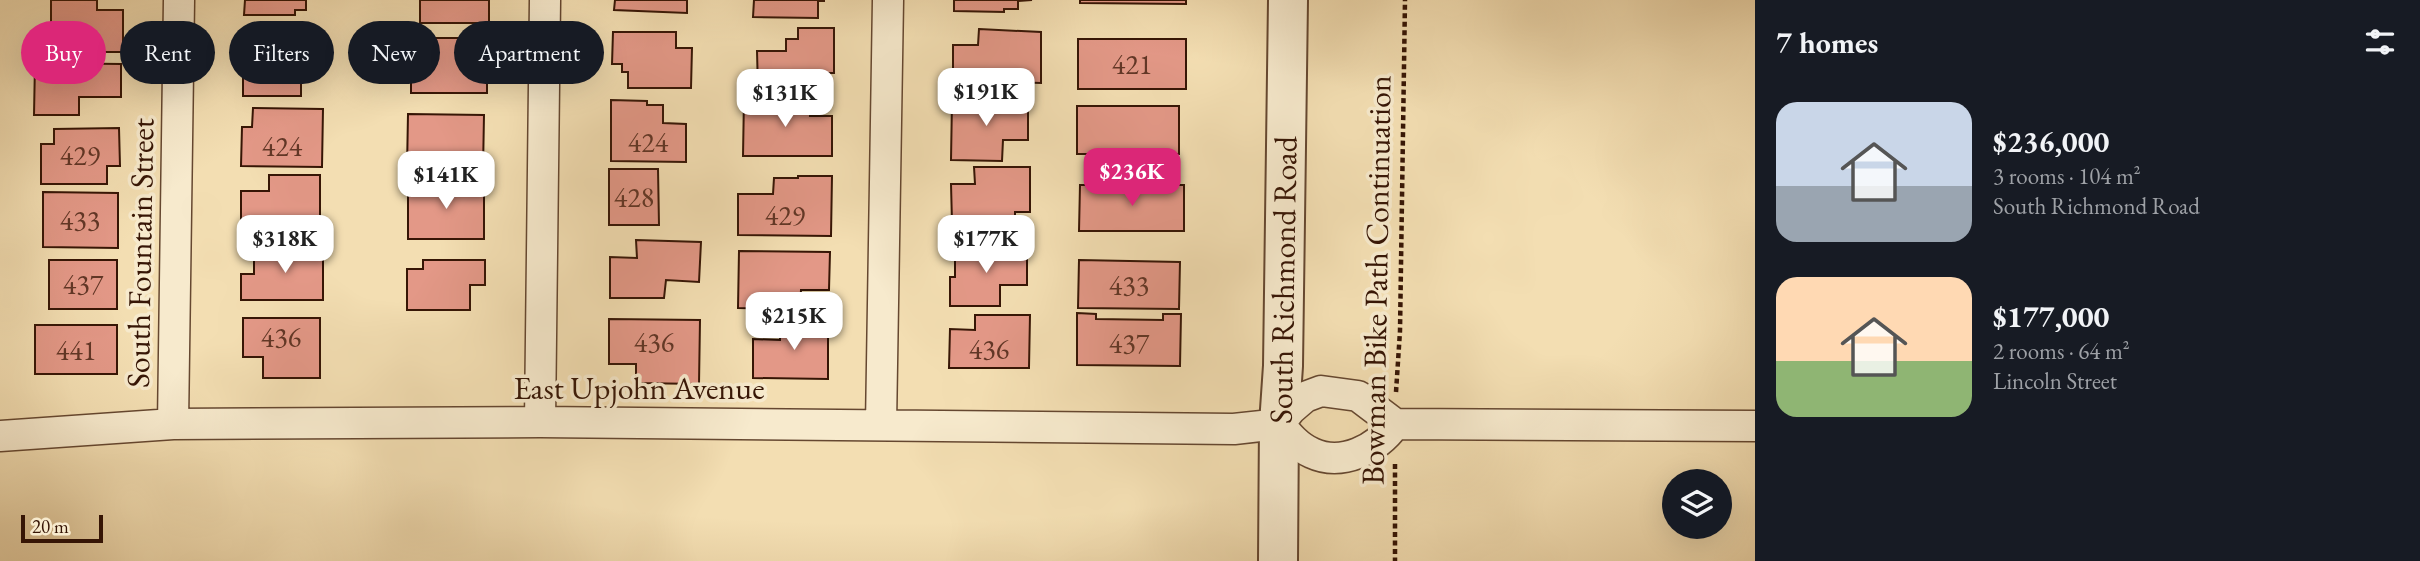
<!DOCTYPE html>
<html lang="en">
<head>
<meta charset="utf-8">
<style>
	:root { --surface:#171b24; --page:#20242c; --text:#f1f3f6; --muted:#9ea1a6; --accent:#db2777 }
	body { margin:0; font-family:"EB Garamond",serif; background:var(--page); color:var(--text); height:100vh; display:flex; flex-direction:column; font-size:26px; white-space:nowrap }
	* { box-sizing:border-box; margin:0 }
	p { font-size:23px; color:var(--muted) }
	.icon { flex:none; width:38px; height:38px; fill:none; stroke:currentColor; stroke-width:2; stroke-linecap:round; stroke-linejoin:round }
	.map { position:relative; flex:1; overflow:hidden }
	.side { display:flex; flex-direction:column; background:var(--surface); width:665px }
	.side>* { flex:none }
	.banner { position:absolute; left:21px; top:21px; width:665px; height:63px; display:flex; gap:14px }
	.buttons { position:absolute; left:1662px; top:469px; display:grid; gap:14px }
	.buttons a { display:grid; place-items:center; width:70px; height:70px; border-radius:50%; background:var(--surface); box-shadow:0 7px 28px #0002; font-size:35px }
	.scale { position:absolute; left:21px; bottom:18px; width:82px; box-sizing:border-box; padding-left:7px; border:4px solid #361505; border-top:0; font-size:19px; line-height:24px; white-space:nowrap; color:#361505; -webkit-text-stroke:5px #f7eacd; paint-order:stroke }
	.price { position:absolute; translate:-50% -60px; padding:0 16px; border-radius:14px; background:#fff; color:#222; font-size:23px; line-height:46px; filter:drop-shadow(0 2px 4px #0008) }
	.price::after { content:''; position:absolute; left:50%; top:42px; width:21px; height:16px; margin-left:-10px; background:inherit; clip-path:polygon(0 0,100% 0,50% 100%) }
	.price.active { background:var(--accent); color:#fff }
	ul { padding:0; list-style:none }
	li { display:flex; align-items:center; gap:21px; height:175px; padding:0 21px }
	li span { display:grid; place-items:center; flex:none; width:196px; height:140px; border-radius:21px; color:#555 }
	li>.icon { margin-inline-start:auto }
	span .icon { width:84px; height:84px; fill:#fffc; stroke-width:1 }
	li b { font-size:30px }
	h2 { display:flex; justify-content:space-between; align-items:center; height:84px; padding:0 21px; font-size:30px }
	.pill { padding:0 24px; border-radius:32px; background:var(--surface); box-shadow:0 7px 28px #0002; font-size:24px; line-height:63px }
	.pill.active { background:var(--accent); color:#fff }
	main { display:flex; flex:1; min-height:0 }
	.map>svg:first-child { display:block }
	.building { fill:#e39887; stroke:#361505; stroke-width:2 }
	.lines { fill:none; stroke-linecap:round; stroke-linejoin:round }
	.minor-casing { stroke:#654730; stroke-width:33 }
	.tertiary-casing { stroke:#654730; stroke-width:42 }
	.path { stroke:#361505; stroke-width:4.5; stroke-dasharray:5 3.5; stroke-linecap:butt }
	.minor { stroke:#f7eacd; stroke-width:30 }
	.tertiary { stroke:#f7eacd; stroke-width:38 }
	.labels { text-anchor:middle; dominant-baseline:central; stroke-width:7; stroke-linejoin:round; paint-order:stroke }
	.number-label { font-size:28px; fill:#613626 }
	.street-label { font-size:32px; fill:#361505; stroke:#f7eacd }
</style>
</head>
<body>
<main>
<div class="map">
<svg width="1755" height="561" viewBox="0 0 1755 561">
	<rect width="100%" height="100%" fill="#f3deb2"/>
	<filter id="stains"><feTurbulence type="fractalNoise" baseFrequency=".00286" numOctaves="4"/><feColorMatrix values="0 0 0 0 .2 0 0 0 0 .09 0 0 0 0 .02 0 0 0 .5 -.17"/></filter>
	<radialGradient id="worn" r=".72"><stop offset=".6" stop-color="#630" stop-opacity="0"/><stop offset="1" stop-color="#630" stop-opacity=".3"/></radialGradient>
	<path class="building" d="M51,0H97V10H123V52H51Z
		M245,0H306V10H295V15H244Z
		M420,0H489V23H420Z
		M615,0H687V13L614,10Z
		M754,0H824V1H818V18L753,17Z
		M954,0H1032L1018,1V9H1004V12L954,11Z
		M1080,0H1186V4L1080,3Z
		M798,28H834V73H824V90H758L757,51H786V39H798Z
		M979,29L1041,32V83L1002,82V85L953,86V45H978Z
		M613,32H676V48H692L691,88H628V72H622V64H612Z
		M243,33H301V96H243Z
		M411,38H487V93H411Z
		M1078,39H1186V89H1078Z
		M35,63L121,64V97H79V115H34Z
		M744,98H811L810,116H832V156H743Z
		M611,100L647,101V105H663V123L686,124V162L611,161Z
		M952,101H1028V140H1003L1002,161L951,160Z
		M1077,106H1179V154H1077Z
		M253,108L323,109L322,167L241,166L242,127H252Z
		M408,114L484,115L483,170L407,169Z
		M119,128L120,166H107V184H41V144H54V129Z
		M974,167H1030V212H1015V220H1002V223H952L951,184H975Z
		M609,169H658L659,225H609Z
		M269,175H320V229H241V191H269Z
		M798,176H832L831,236L738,235V194H773L774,178H798Z
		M408,183H484V239H408Z
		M1080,185H1184V231H1079Z
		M43,192L118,193V248L43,247Z
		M636,240L701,242L699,282L666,280L664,298H610V257L637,258Z
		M254,247H323V300H241V274H254Z
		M955,248H1027V285H1000V306H950V277H955Z
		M739,251L830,252L829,290H801L800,309L738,308Z
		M49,260H117V309H49Z
		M423,260H485V285H470V310H407V269H423Z
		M1079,260L1180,262L1179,309L1078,308Z
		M1077,313L1096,314V319L1163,320V314H1181L1180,366L1077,365Z
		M975,315H1030L1029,368H949L950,329L975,330Z
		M243,318H320V378H263V357H243Z
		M609,319L700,320L699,384L636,383V364H609Z
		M793,319H828V379L753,378V339L780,340V321H793Z
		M35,325H117V374H35Z"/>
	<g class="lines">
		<g class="minor-casing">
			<path id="minor" d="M540,422L545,0
				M173,424L179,0
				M1279,424L1291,409L1305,397L1321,391L1358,396L1395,424L1755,426
				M1279,424C1288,435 1298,447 1312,453C1342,467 1377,449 1395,424
				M881,425L888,0
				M0,436L173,424L540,422L1234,429L1279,424"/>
		</g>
		<g class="tertiary-casing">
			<path id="tertiary" d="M1278,561L1279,424L1283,366L1288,0"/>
		</g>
		<path class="path" d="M1396,392L1400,331L1405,0
			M1395,464V561"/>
		<use href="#minor" class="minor"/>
		<use href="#tertiary" class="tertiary"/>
	</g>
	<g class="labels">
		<g class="number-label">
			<text x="1132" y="64">421</text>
			<text x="648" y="142">424</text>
			<text x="282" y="146">424</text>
			<text x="80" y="155">429</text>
			<text x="634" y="197">428</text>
			<text x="785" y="215">429</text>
			<text x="80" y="220">433</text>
			<text x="83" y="284">437</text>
			<text x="1129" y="285">433</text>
			<text x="281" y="337">436</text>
			<text x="654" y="342">436</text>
			<text x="1129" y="343">437</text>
			<text x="989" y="349">436</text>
			<text x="76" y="350">441</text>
		</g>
		<g class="street-label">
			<text transform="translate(140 253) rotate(-89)">South Fountain Street</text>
			<text transform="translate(1283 280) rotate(-89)">South Richmond Road</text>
			<text transform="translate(1376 280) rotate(-89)">Bowman Bike Path Continuation</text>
			<text x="639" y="388">East Upjohn Avenue</text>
		</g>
	</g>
	<rect width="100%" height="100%" filter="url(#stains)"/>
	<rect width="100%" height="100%" fill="url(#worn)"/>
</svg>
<div class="buttons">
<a><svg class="icon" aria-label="layers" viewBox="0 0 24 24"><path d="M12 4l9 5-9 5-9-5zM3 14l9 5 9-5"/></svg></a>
</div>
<div class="scale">20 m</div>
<b class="price" style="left:986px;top:128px">$191K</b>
<b class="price" style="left:785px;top:129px">$131K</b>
<b class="price active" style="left:1132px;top:208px">$236K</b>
<b class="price" style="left:446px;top:211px">$141K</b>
<b class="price" style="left:285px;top:275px">$318K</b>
<b class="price" style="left:986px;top:275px">$177K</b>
<b class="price" style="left:794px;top:352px">$215K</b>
<div class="banner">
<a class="pill active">Buy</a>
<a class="pill">Rent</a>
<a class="pill">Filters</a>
<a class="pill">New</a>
<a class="pill">Apartment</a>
</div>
</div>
<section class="side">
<h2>7 homes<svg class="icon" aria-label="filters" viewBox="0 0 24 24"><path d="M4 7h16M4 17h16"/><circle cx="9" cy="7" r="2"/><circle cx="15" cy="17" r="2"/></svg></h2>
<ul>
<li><span style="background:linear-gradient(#c9d6e8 60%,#9aa5b1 0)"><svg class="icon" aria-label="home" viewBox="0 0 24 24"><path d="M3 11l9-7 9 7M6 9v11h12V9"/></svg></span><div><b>$236,000</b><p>3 rooms · 104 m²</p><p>South Richmond Road</p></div></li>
<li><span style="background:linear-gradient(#ffd9b3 60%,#8fb573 0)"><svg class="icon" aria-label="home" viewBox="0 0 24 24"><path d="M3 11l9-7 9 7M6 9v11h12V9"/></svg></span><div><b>$177,000</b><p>2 rooms · 64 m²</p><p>Lincoln Street</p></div></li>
</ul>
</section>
</main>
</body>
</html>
